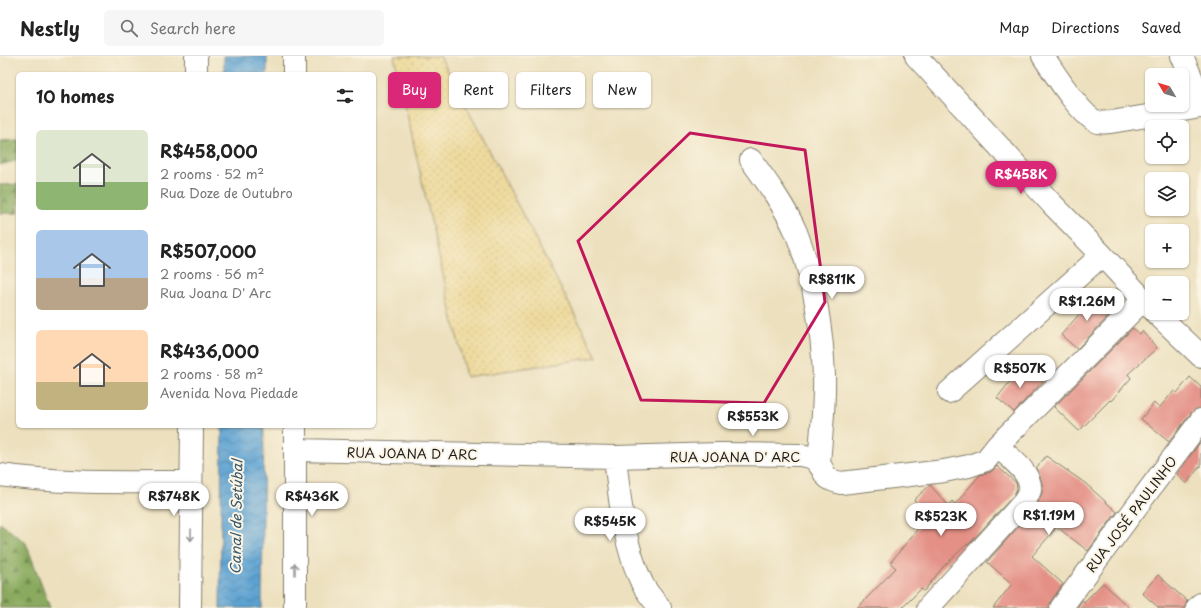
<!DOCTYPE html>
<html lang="en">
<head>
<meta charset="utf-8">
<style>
	:root { --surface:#fff; --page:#f6f6f6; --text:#222; --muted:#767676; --line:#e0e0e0; --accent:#db2777 }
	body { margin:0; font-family:"Playpen Sans",sans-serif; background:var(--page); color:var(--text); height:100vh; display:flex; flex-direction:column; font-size:15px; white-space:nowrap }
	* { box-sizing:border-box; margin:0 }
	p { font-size:13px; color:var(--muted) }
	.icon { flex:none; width:22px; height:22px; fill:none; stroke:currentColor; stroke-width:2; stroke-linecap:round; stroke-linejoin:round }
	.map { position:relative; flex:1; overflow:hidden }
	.details { position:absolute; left:16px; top:16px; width:360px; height:356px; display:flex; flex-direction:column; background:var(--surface); border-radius:6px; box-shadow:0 1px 3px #0004 }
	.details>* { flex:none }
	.guide { position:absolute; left:388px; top:16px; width:380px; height:36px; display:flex; gap:8px }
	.needle { width:26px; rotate:308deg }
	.controls { position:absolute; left:1145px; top:12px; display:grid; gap:8px }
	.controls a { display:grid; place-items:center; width:44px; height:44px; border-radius:6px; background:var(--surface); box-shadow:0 1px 3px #0004; font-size:20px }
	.price { position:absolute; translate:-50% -34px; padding:0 9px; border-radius:14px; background:#fff; color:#222; font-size:13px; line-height:26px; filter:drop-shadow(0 1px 2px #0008) }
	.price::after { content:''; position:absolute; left:50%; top:24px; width:12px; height:9px; margin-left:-6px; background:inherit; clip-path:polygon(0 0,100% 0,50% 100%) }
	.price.active { background:var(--accent); color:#fff }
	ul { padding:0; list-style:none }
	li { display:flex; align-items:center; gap:12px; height:100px; padding:0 20px }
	li span { display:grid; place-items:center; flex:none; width:112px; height:80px; border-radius:6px; color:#555 }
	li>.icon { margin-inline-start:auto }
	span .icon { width:48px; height:48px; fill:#fffc; stroke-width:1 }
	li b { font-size:17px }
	h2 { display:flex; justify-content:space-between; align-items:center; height:48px; padding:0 20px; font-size:17px }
	.tag { padding:0 14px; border-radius:6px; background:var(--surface); box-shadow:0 1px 3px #0004; font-size:14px; line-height:36px }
	.tag.active { background:var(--accent); color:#fff }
	header { display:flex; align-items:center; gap:24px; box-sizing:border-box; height:56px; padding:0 20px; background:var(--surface); border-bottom:1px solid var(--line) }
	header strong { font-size:19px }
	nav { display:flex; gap:22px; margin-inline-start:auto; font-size:14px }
	.search { width:280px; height:36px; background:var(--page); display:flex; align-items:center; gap:10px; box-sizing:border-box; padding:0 14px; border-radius:6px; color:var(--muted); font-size:15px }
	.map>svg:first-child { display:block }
	.forest { fill:url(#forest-firs); stroke:#53633d }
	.sand { fill:url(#sand-dots); stroke:#857b5d }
	.water { fill:url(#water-waves); stroke:#3c5e76 }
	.building { fill:#e49086 }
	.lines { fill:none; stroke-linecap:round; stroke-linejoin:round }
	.minor-casing { stroke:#847e6d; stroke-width:24 }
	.minor { stroke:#fff; stroke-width:22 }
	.oneway { stroke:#999 }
	.marked { fill:none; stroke:#c2185b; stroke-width:3; stroke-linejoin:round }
	.labels { text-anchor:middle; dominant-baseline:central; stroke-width:4; stroke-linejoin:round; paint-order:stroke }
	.street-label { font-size:13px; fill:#1c1c1c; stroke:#fcf5e5 }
	.water-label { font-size:14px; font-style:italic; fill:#38586d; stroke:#fcf5e5 }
</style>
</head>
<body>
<header>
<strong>Nestly</strong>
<div class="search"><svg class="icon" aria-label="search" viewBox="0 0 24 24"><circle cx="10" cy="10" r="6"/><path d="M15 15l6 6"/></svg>Search here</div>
<nav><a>Map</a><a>Directions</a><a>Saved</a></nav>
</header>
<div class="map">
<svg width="1201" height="552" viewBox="0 0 1201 552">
	<defs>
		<pattern id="forest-firs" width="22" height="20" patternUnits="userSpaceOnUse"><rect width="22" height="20" fill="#8aaa5e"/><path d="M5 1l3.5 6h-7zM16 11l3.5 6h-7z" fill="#708a4d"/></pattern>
		<pattern id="sand-dots" width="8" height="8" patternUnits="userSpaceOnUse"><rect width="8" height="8" fill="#eeda9e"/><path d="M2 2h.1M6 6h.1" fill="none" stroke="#ccba88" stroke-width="1.8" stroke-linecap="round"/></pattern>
		<pattern id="water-waves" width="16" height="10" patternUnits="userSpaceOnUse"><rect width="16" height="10" fill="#5ba1d1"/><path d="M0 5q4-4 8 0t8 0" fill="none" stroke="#4a82a9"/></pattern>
	</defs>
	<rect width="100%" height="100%" fill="#fcf5e5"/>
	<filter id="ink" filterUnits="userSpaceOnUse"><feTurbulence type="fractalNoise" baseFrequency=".025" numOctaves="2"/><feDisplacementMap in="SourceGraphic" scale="8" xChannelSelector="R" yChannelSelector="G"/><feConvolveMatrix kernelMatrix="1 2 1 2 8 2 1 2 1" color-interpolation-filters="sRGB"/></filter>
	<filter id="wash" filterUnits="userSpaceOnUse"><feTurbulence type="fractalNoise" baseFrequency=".012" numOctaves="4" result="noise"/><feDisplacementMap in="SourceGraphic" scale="16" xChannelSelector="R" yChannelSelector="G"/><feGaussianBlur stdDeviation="0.9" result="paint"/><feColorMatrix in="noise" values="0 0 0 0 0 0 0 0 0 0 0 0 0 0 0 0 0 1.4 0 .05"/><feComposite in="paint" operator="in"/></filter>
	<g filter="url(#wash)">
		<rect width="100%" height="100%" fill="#ece0be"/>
		<path class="forest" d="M18,83V104L0,109V84Z
			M0,128L1,129L18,128V157H0Z
			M0,467L26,487L50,552H0Z"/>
		<path class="sand" d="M394,0H440L597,301L466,321Z"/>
		<path class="water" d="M224,0H267V18H224Z
			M222,370H264L262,552H220Z"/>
		<g id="blocks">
			<path class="building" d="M1096,239L1114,255L1077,293L1061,279Z
				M1133,272L1140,278L1142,275L1157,292L1128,318L1131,322L1111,345L1110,344L1079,375L1054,351Z
				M1023,309L1043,325L1014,356L997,342Z
				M1190,321L1201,331V352L1196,353L1191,357L1169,386L1141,363L1154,347L1159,352L1174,335L1177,337Z
				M1201,385V411L1200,410L1186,428L1177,418Z
				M1046,400L1085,427L1117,456L1088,495L1057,471L1032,500L1063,528L1051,545L1049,552H993L1012,528L987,506L1033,454L1038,446L1042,437V427L1039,417L1036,412Z
				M997,410L1016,427L1017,432L1014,439L968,489L967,488L943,511L924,535L921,533L902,552H857L896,512L890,507L929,459L914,444L930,429L948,449L952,445L955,448L980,419L991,416Z
				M1158,519L1187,545L1185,552H1159L1142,537Z
				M1103,527L1129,552H1077L1082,544L1084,546Z"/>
		</g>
	</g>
	<g filter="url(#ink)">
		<use href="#blocks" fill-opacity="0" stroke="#847e6d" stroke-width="1"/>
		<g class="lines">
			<g class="minor-casing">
				<path id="minor" d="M916,0L1052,148L1102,199L1152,253
					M1043,0C1053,15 1082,62 1098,66C1102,67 1107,66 1111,66L1201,51
					M1182,0L1201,44
					M196,18V0
					M294,18V0
					M751,104C767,126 785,151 796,176C814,222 822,271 824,320C825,349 821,379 819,408
					M1156,257L1201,300
					M949,336L1102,199
					M295,370V552
					M295,394L615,401L719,398L800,399C805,400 811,400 815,404C828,415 819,422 841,427L944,415L969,410L986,404L997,390L1143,244
					M615,401C620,444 623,487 642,527C646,536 654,544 660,552
					M0,419C63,428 127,426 191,426
					M190,552L192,370
					M928,552L1024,446C1026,442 1029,438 1030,434C1032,417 1009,401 997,390
					M1061,552L1201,364
					M1197,552L1201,548"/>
			</g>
			<use href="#minor" class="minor"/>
		</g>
		<defs><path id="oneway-shaft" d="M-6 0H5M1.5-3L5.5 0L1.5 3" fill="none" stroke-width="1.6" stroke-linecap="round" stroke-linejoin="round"/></defs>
		<g class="oneway">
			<use href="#oneway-shaft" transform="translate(191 479) rotate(91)"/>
			<use href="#oneway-shaft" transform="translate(295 513) rotate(-90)"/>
		</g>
	</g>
	<path class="marked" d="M690,77L805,94L825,246L764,347L641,344L578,185Z"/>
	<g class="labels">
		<g class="street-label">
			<text transform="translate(412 397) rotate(1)">RUA JOANA D' ARC</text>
			<text x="735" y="400">RUA JOANA D' ARC</text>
			<text transform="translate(1131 458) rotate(-53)">RUA JOSÉ PAULINHO</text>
		</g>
		<g class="water-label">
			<text transform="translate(236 461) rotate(-89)">Canal de Setúbal</text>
		</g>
	</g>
</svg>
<div class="controls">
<a><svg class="needle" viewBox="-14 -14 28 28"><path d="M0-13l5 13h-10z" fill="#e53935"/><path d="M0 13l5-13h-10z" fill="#767676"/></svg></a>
<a><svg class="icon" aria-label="locate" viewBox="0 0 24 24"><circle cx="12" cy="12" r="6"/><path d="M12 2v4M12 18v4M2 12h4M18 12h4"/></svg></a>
<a><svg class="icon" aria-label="layers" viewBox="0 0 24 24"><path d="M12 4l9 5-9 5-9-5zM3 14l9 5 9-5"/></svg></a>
<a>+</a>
<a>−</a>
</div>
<b class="price active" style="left:1021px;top:139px">R$458K</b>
<b class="price" style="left:832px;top:244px">R$811K</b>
<b class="price" style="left:1087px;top:266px">R$1.26M</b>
<b class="price" style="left:1020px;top:333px">R$507K</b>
<b class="price" style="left:753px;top:381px">R$553K</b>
<b class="price" style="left:174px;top:461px">R$748K</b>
<b class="price" style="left:312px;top:461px">R$436K</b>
<b class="price" style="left:1049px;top:480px">R$1.19M</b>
<b class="price" style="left:941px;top:481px">R$523K</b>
<b class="price" style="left:610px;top:486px">R$545K</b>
<div class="guide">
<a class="tag active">Buy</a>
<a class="tag">Rent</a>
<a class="tag">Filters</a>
<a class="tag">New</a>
</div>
<section class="details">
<h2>10 homes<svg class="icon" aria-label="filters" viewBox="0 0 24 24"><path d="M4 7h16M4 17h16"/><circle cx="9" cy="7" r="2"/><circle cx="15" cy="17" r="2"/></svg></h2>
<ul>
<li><span style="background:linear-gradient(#dfe7d0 65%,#8fb573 0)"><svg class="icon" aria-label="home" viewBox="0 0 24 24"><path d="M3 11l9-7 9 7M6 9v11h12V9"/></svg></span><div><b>R$458,000</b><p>2 rooms · 52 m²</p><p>Rua Doze de Outubro</p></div></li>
<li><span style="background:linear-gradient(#a9c7e8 60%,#b9a48a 0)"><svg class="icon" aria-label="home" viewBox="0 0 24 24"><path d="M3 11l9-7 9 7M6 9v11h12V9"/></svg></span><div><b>R$507,000</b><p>2 rooms · 56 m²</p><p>Rua Joana D' Arc</p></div></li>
<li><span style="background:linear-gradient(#ffd9b3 65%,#c2b280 0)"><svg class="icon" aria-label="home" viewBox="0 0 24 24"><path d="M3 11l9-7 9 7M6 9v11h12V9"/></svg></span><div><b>R$436,000</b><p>2 rooms · 58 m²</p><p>Avenida Nova Piedade</p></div></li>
</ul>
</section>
</div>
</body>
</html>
